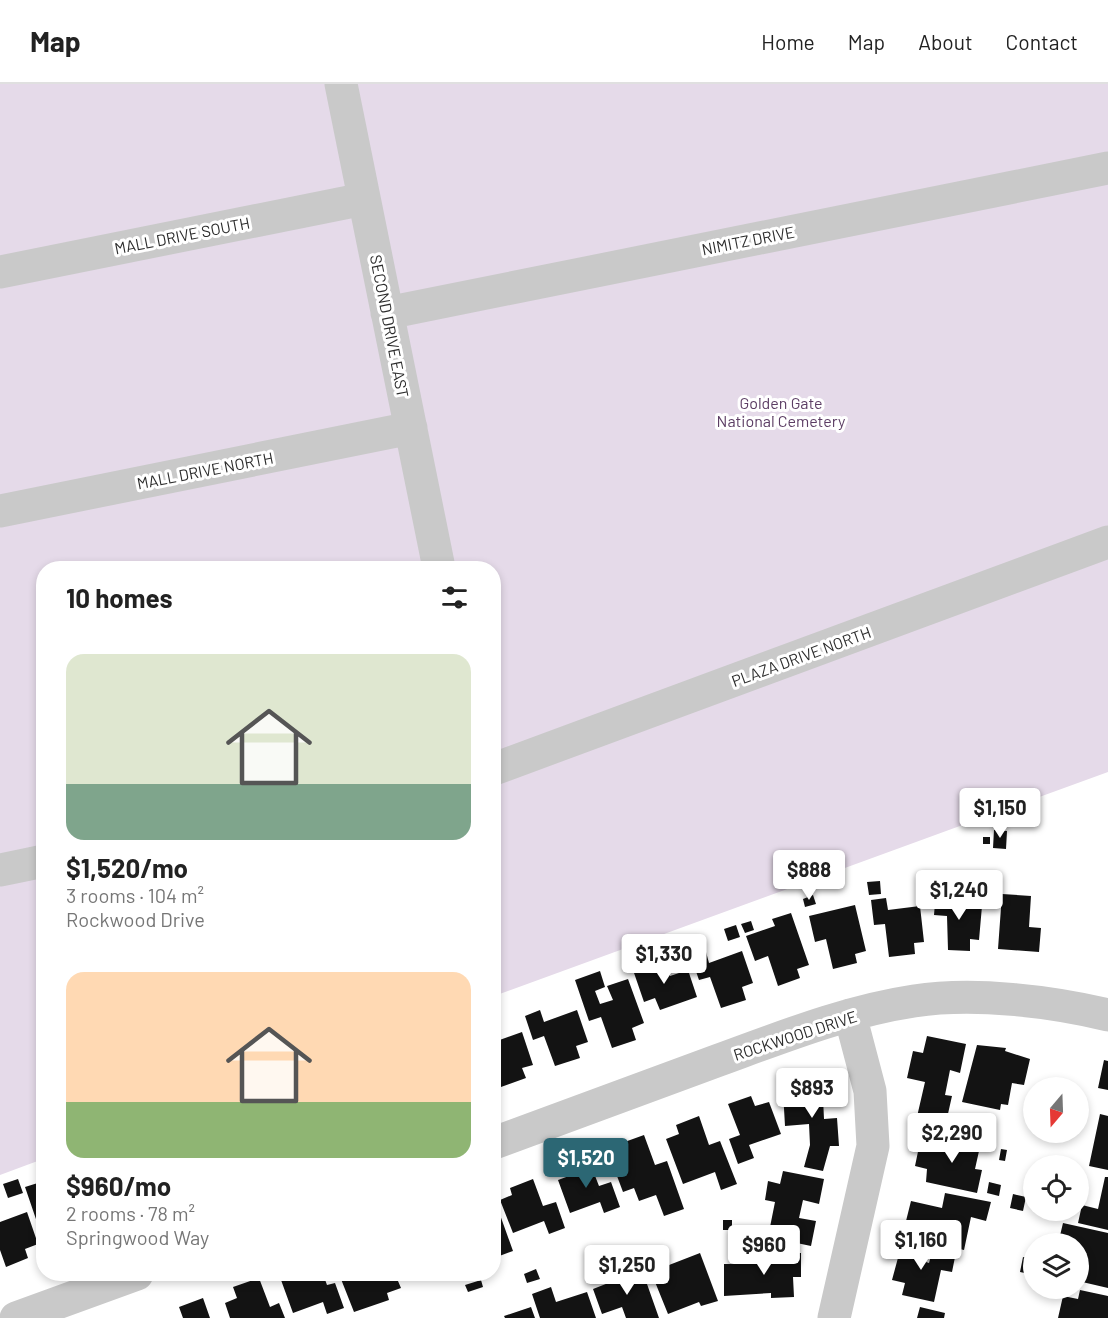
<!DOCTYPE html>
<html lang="en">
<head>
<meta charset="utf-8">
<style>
	:root { --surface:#fff; --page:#f6f6f6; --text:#222; --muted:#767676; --line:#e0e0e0; --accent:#2c6774 }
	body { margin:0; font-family:Barlow,sans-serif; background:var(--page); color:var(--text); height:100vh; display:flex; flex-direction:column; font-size:22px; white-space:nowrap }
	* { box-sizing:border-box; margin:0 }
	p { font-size:20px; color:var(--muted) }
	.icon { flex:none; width:33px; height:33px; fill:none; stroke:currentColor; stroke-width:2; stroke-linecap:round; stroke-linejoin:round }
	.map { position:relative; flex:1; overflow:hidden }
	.sheet { position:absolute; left:36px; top:477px; width:465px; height:720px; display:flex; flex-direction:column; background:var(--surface); border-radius:24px; box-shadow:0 3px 9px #0003 }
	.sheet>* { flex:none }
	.needle { width:39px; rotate:199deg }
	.buttons { position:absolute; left:1023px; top:993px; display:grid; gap:12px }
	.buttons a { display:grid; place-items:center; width:66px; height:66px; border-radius:50%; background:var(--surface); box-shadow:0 3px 9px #0003; font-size:30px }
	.price { position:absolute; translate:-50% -51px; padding:0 14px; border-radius:6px; background:#fff; color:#222; font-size:20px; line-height:39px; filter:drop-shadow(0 2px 3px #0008) }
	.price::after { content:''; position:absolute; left:50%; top:36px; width:18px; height:14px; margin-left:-9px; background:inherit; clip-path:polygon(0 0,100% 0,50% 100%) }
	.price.active { background:var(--accent); color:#fff }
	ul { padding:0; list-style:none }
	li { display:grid; align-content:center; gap:12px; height:318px; padding:0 30px }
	li span { display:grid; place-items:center; height:186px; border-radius:18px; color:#555 }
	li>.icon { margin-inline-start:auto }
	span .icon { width:108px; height:108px; fill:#fffc; stroke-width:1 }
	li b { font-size:26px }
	h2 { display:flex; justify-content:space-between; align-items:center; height:72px; padding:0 30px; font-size:26px }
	header { display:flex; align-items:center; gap:36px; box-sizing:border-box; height:84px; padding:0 30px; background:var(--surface); border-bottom:2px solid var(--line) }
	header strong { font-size:28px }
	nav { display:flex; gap:33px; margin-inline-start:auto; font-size:21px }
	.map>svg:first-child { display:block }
	.green { fill:#e5dae9 }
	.building { fill:#131313 }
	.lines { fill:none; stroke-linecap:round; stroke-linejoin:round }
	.minor { stroke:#c9c9c9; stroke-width:33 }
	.labels { text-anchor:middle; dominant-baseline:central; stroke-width:6; stroke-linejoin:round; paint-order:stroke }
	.street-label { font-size:16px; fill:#2c2c2c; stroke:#fff }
	.park-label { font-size:16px; fill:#5c3d64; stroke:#fff }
</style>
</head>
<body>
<header>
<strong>Map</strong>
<nav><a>Home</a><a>Map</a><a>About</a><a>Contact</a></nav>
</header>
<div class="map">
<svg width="1108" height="1234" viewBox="0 0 1108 1234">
	<rect width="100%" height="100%" fill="#fff"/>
	<path class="green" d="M0,0H1108V688L494,912V484H44L43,1075L0,1091Z"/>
	<path class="building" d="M994,746L1007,747L1006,765L993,764Z
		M983,753H990V760H983Z
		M880,797L881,810L869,811L867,798Z
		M936,807L951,808V819L982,822L979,856L970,855V867L948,866L947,832L934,831Z
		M1002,810L1031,812L1029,843L1041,844L1039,868L998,865Z
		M813,811L816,820L805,823L803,815Z
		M886,814L888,826L920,822L924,858L914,859L915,870L889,873L885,840L874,841L871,816Z
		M855,821L866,867L855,870L857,879L833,885L826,855L815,858L809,832Z
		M791,829L809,881L797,885L800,894L778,902L768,872L755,877L746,852L775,842L772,835Z
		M751,837L754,846L745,849L741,840Z
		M736,841L740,853L728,857L724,845Z
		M742,867L753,899L742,903L746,916L721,924L710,893L699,896L691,873L706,868L709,879Z
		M664,875L670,892L688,886L697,913L660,926L655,914L644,918L633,886Z
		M600,887L605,903L595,907L600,920L613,916L607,902L628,895L644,939L632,944L636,956L612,964L601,933L589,937L575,896Z
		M540,926L544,938L577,926L588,958L576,962L580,974L555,982L544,952L533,956L525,932Z
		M522,948L533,981L522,984L526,994L501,1003L494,983V958Z
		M927,952L966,960L960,989L950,986L945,1011L952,1012L945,1043L916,1037L925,998L907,994L913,967L923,969Z
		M977,961L1006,964L1005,967L1030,975L1024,1001L1012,999L1008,1021L1001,1020L1000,1026L962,1018Z
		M1104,976L1108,977V1006L1098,1004Z
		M822,993L824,1035L837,1034L839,1062H830L823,1087L804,1083L810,1061L809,1040L785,1042L783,1007L796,1006L795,995Z
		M751,1012L755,1022L769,1018L781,1050L749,1061L754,1074L738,1080L729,1055L740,1051L728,1020Z
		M1100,1030L1108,1032V1086L1089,1082Z
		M699,1032L709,1061L720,1057L737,1100L721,1106L715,1088L683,1100L666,1055L679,1050L676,1041Z
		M644,1051L655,1081L667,1077L684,1125L664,1132L656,1111L639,1117L634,1104L623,1108L611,1076L624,1072L619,1060Z
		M956,1052L981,1058L975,1085L982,1086L977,1109L926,1098L927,1085L915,1082L920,1058L953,1065Z
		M1001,1065L1007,1066L1005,1077L999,1076Z
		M588,1074L599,1102L611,1098L620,1123L604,1129L600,1118L570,1129L558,1096L569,1092L565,1082Z
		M783,1087L824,1095L819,1120L803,1116L799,1134L816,1137L811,1162L768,1153L775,1118L765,1116L768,1097L780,1100Z
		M1105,1093H1108V1146L1078,1139L1082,1121L1098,1125Z
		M18,1095L23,1109L8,1114L3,1100Z
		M533,1095L543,1122L556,1118L565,1144L549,1150L544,1137L513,1149L500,1116L512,1111L510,1104Z
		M41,1098L44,1106V1139L38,1141L25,1103Z
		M989,1098L1001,1101L999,1112L987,1109Z
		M945,1109L991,1118L986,1137L971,1133L964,1166L912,1154L914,1143L905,1141L911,1117L942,1124Z
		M1013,1110L1026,1113L1023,1127L1010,1124Z
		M494,1114L513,1167L494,1174Z
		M27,1128L38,1160L25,1165L28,1174L6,1183L0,1166V1138Z
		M723,1136H732V1146H723Z
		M1063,1139L1108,1149V1204L1078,1197V1160H1058Z
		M902,1159L929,1165L926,1178L929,1179L932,1168L955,1173L952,1188L941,1186L934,1218L902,1211L905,1199L892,1196Z
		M700,1169L718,1217L701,1222L699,1218L668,1230L651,1188Z
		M801,1169V1193H793L794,1213L771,1214V1209L724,1212V1180H753V1170Z
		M1023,1173L1034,1176V1191L1020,1188Z
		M641,1183L659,1234H626L622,1223L602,1230L593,1205L616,1196L614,1192Z
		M536,1185L540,1195L527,1199L524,1190Z
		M291,1190H323L327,1201L335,1199L344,1224L327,1230L323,1218L293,1229L281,1196L292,1192Z
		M339,1190H395L401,1204L387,1209L389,1216L354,1228Z
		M259,1194L270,1223L279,1219L285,1234H230L225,1219L237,1214L233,1203Z
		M481,1196L483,1203L468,1208L465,1201Z
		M551,1203L556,1218L587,1208L596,1234H540L532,1210Z
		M1080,1206L1108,1212V1234H1058L1063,1212L1078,1215Z
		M203,1214L210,1234H183L179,1223Z
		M531,1223L535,1234H505L504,1232Z
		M920,1223L945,1229L944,1234H917Z"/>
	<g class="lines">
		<path class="minor" d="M341,0L439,484
			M0,188L364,115
			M387,229L1108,84
			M0,427L411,344
			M494,685L1108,458
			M0,786L44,777
			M494,1059C569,1031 644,1003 719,976C782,953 847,927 914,917C974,908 1050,917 1108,931
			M16,1234L137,1190
			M834,1234L873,1062L870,1007L850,931"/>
	</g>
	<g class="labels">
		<g class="street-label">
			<text transform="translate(182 151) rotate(-11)">MALL DRIVE SOUTH</text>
			<text transform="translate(748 156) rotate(-11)">NIMITZ DRIVE</text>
			<text transform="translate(390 242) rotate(79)">SECOND DRIVE EAST</text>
			<text transform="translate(205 386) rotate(-11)">MALL DRIVE NORTH</text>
			<text transform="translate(801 572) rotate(-20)">PLAZA DRIVE NORTH</text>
			<text transform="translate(795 951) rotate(-18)">ROCKWOOD DRIVE</text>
		</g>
		<g class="park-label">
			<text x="781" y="318">Golden Gate<tspan x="781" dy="18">National Cemetery</tspan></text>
		</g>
	</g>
</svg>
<div class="buttons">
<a><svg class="needle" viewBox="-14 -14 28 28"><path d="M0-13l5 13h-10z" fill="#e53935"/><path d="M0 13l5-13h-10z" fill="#767676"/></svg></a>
<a><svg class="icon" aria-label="locate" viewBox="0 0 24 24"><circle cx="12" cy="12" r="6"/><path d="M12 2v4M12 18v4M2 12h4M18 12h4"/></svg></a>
<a><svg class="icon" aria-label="layers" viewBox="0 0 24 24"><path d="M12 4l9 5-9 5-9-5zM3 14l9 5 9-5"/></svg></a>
</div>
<b class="price" style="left:1000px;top:755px">$1,150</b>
<b class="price" style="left:809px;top:817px">$888</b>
<b class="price" style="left:959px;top:837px">$1,240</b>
<b class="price" style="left:664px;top:901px">$1,330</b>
<b class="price" style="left:812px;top:1035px">$893</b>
<b class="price" style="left:952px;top:1080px">$2,290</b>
<b class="price active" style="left:586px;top:1105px">$1,520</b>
<b class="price" style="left:921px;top:1187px">$1,160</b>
<b class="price" style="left:764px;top:1192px">$960</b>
<b class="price" style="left:627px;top:1212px">$1,250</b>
<section class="sheet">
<h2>10 homes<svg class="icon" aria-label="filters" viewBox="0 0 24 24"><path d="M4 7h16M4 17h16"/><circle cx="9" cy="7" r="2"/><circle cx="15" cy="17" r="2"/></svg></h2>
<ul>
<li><span style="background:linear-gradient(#dfe7d0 70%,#7fa58c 0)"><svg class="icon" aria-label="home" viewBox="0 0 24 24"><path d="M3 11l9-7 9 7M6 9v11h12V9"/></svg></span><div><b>$1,520/mo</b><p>3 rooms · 104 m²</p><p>Rockwood Drive</p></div></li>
<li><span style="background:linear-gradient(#ffd9b3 70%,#8fb573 0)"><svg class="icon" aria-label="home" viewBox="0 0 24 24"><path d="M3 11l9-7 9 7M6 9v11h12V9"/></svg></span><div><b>$960/mo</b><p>2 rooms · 78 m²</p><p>Springwood Way</p></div></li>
</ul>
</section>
</div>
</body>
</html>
